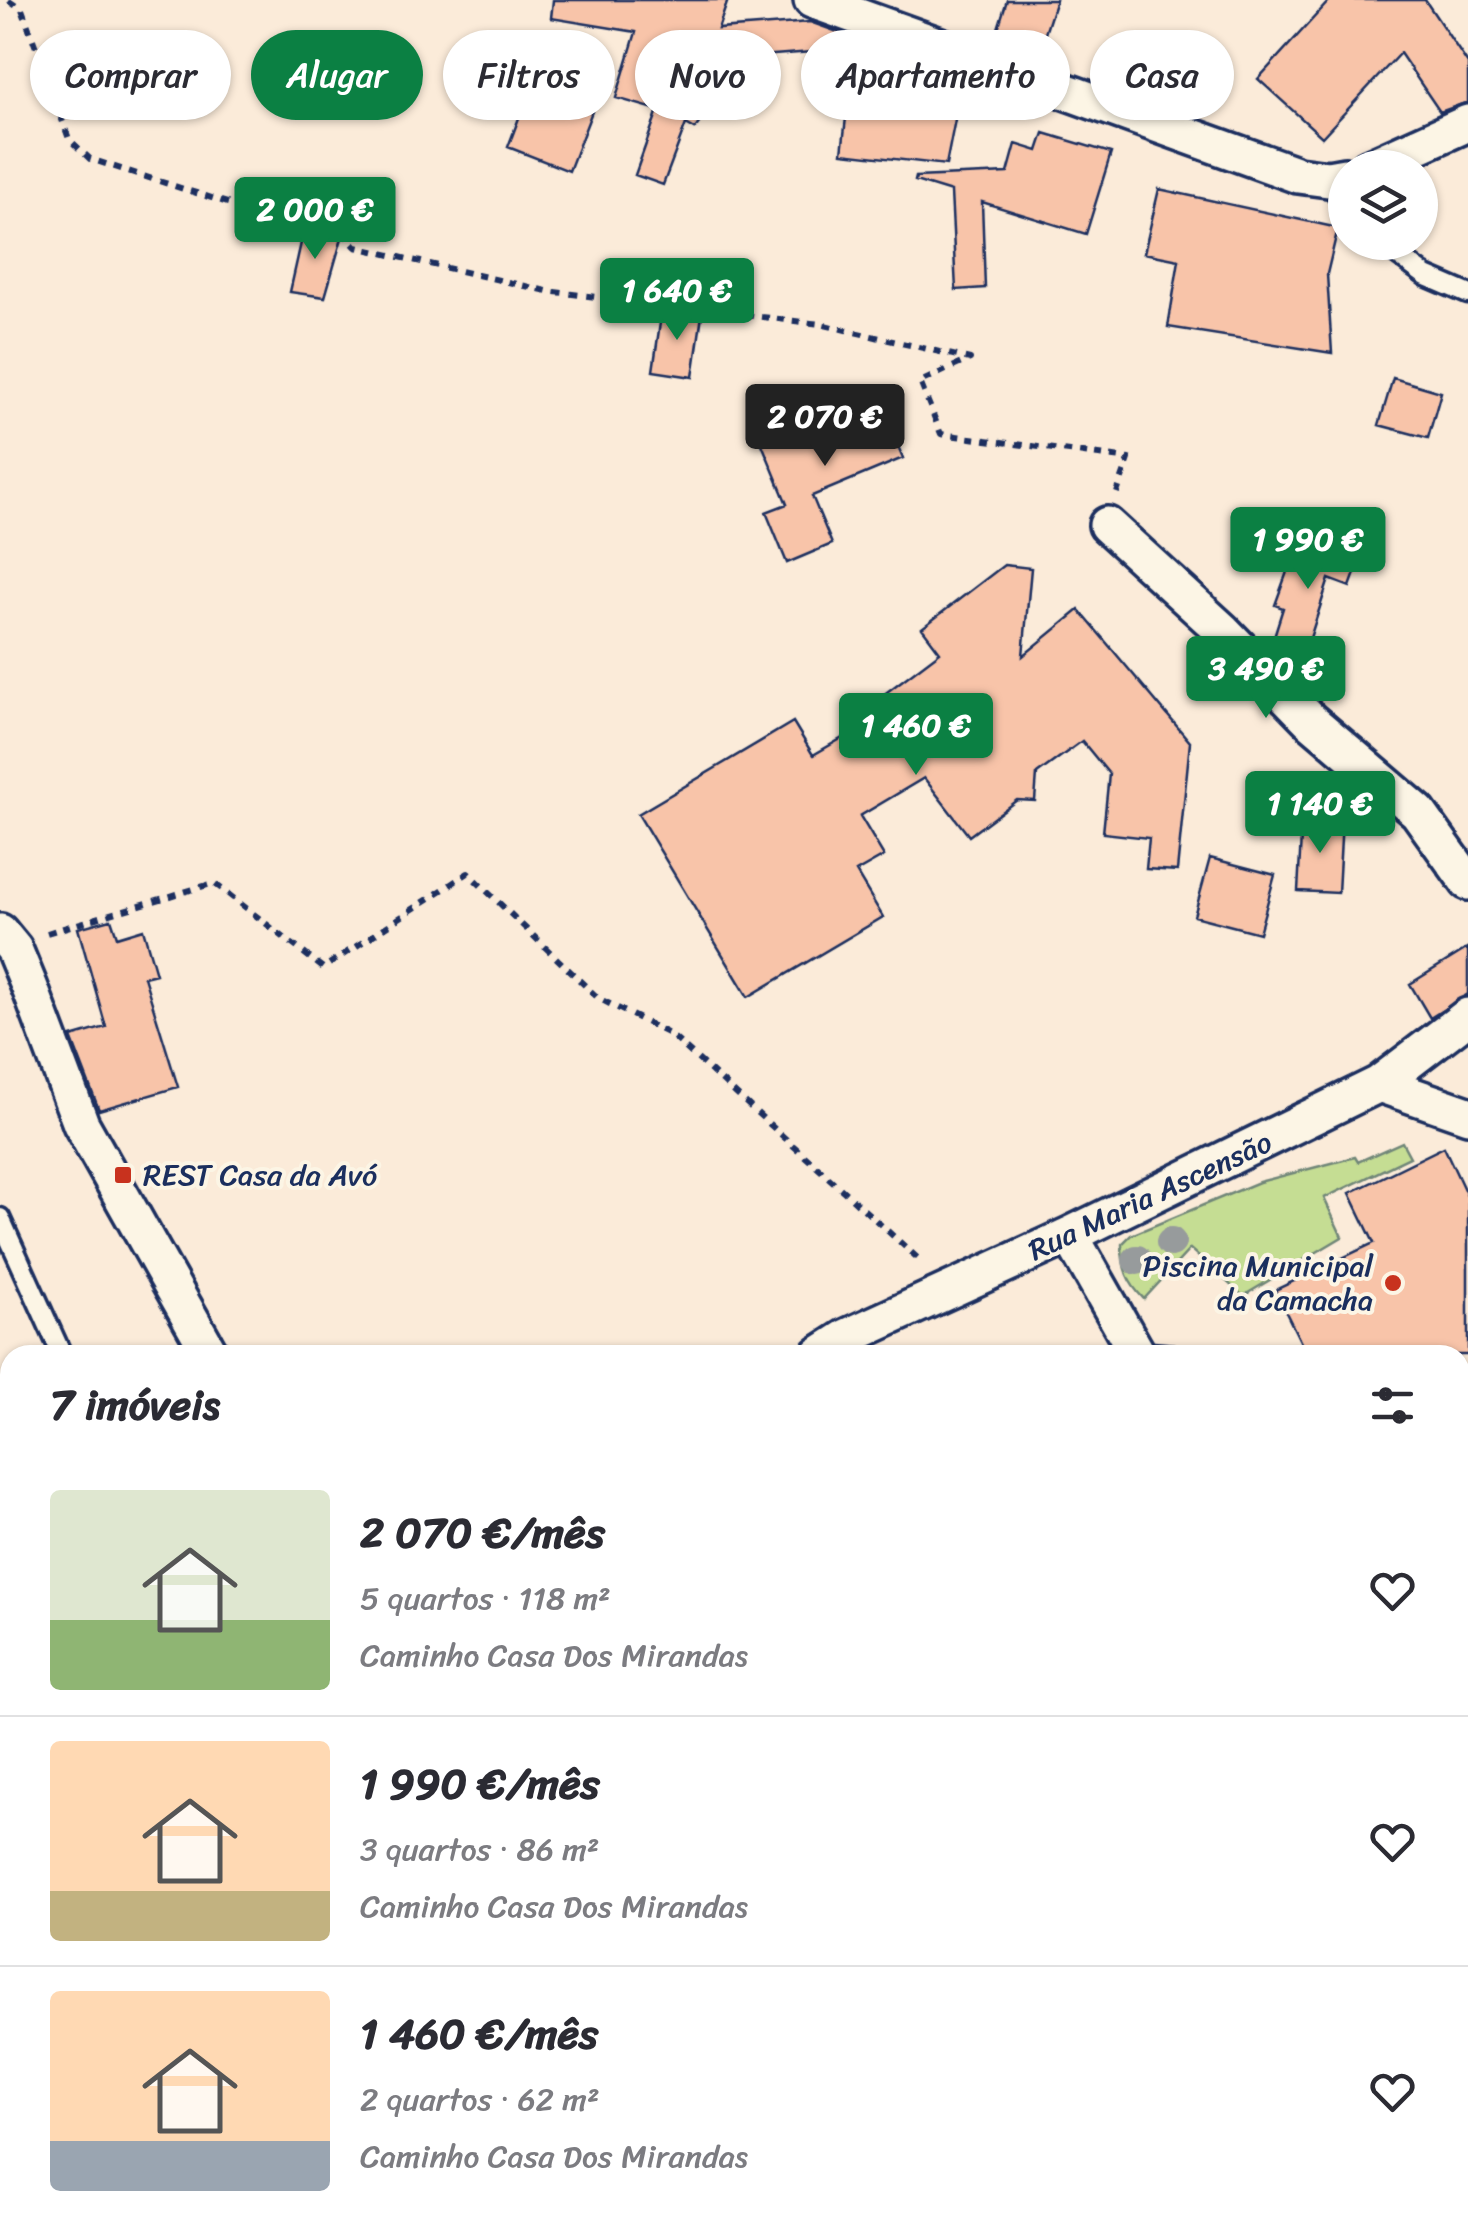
<!DOCTYPE html>
<html lang="pt">
<head>
<meta charset="utf-8">
<style>
	:root { --surface:#fff; --page:#f2f2f3; --text:#2b2b33; --muted:#7c7c81; --line:#e1e1e2; --accent:#0b8043 }
	body { margin:0; font-family:Sriracha,sans-serif; background:var(--page); color:var(--text); height:100vh; display:flex; flex-direction:column; font-size:38px; white-space:nowrap }
	* { box-sizing:border-box; margin:0 }
	p { font-size:32px; color:var(--muted) }
	.icon { flex:none; width:55px; height:55px; fill:none; stroke:currentColor; stroke-width:2; stroke-linecap:round; stroke-linejoin:round }
	.map { position:relative; flex:1; overflow:hidden }
	.details { position:absolute; left:0px; top:1345px; width:1470px; height:890px; display:flex; flex-direction:column; background:var(--surface); border-radius:30px 30px 0 0; box-shadow:0 2px 8px #0004 }
	.details>* { flex:none }
	.banner { position:absolute; left:30px; top:30px; width:1410px; height:90px; display:flex; gap:20px }
	.tools { position:absolute; left:1328px; top:150px; display:grid; gap:20px }
	.tools a { display:grid; place-items:center; width:110px; height:110px; border-radius:50%; background:var(--surface); box-shadow:0 2px 8px #0004; font-size:50px }
	.price { position:absolute; translate:-50% -85px; padding:0 22px; border-radius:10px; background:var(--accent); color:#fff; font-size:32px; line-height:65px; filter:drop-shadow(0 2px 5px #0008) }
	.price::after { content:''; position:absolute; left:50%; top:60px; width:30px; height:22px; margin-left:-15px; background:inherit; clip-path:polygon(0 0,100% 0,50% 100%) }
	.price.selected { background:#222; color:#fff }
	ul { padding:0; list-style:none }
	li { display:flex; align-items:center; gap:30px; height:250px; padding:0 50px }
	li+li { border-top:2px solid var(--line) }
	li span { display:grid; place-items:center; flex:none; width:280px; height:200px; border-radius:10px; color:#555 }
	li>.icon { margin-inline-start:auto }
	span .icon { width:120px; height:120px; fill:#fffc; stroke-width:1 }
	li b { font-size:42px }
	h2 { display:flex; justify-content:space-between; align-items:center; height:120px; padding:0 50px; font-size:42px }
	.pill { padding:0 35px; border-radius:45px; background:var(--surface); box-shadow:0 2px 8px #0004; font-size:35px; line-height:90px }
	.pill.selected { background:var(--accent); color:#fff }
	.map>svg:first-child { display:block }
	.green { fill:#c5dd93; stroke:#708678; stroke-width:2.5 }
	.building { fill:#f8c4a9; stroke:#1b2f5e; stroke-width:2.5 }
	.lines { fill:none; stroke-linecap:round; stroke-linejoin:round }
	.lane-casing { stroke:#1b2f5e; stroke-width:25 }
	.street-casing { stroke:#1b2f5e; stroke-width:42 }
	.path { stroke:#1b2f5e; stroke-width:6; stroke-dasharray:8 8; stroke-linecap:butt }
	.lane { stroke:#fcf5e5; stroke-width:18 }
	.street { stroke:#fcf5e5; stroke-width:35 }
	.tree { fill:#979b9c }
	.poi-dot { fill:#c8321e; stroke:#fcf5e5; stroke-width:4 }
	.labels { text-anchor:middle; dominant-baseline:central; stroke-width:8; stroke-linejoin:round; paint-order:stroke }
	.poi-label { font-size:30px; fill:#1b2f5e; stroke:#fcf5e5; text-anchor:start }
	.street-label { font-size:30px; fill:#1b2f5e; stroke:#fcf5e5 }
</style>
</head>
<body>
<div class="map">
<svg width="1468" height="2235" viewBox="0 0 1468 2235">
	<rect width="100%" height="100%" fill="#fbebd9"/>
	<filter id="ink" filterUnits="userSpaceOnUse"><feTurbulence type="fractalNoise" baseFrequency=".01" numOctaves="2"/><feDisplacementMap in="SourceGraphic" scale="20" xChannelSelector="R" yChannelSelector="G"/><feConvolveMatrix kernelMatrix="1 2 1 2 8 2 1 2 1" color-interpolation-filters="sRGB"/></filter>
	<g filter="url(#ink)">
		<path class="green" d="M1402,1142L1410,1157L1324,1198L1342,1237L1243,1296L1190,1249L1144,1299C1127,1282 1122,1268 1122,1244L1131,1235L1259,1182L1355,1157L1358,1162Z
			M1468,1507V1965L1460,1968V1513Z
			M285,2225H400L392,2235H279Z"/>
		<path class="building" d="M553,0H728L718,29L810,22L849,36L850,49L657,64L714,101L695,129L686,124L663,185L635,175L658,110L616,98L636,32L551,18Z
			M1007,0H1056L1040,49L996,35Z
			M1330,0H1425L1468,64V102L1440,112L1400,53L1322,137L1258,79Z
			M853,55L907,60L906,72L962,84L946,165L842,153Z
			M534,78L596,101L569,171L508,147Z
			M1044,133L1111,153L1086,234L982,202L985,288L956,290L951,192L915,181L916,177L1008,173L1016,144L1038,151Z
			M1159,189L1338,228L1327,274L1332,353L1168,327L1179,260L1144,253Z
			M305,225L342,238L325,297L290,292Z
			M662,309L702,315L693,377L653,371Z
			M1393,378L1441,392L1428,438L1379,425Z
			M877,396L903,458L812,496L832,544L787,563L766,512L787,504L762,444Z
			M1300,536L1361,557L1350,587L1329,579L1303,660L1270,649L1283,608L1275,605Z
			M1004,565L1031,568L1023,656L1079,610L1190,742L1177,871L1146,869L1149,838L1103,833L1109,774L1082,741L1037,774L1035,801L1017,800L969,836L924,778L860,816L884,856L856,872L883,917L748,997L638,814L793,722L813,755L889,711L879,698L940,652L922,628Z
			M1302,818L1342,820L1338,893L1298,891Z
			M1210,858L1275,875L1259,933L1194,916Z
			M111,919L117,937L143,929L156,974L144,977L178,1087L99,1110L71,1037L106,1027L78,928Z
			M1468,948V994L1430,1018L1410,984Z
			M1444,1147L1468,1198V1355H1307L1275,1290L1374,1243L1350,1193Z"/>
		<g class="lines">
			<g class="lane-casing">
				<path id="lane" d="M1328,179L1345,206
					M1380,242L1426,276L1468,294
					M0,1218L62,1355
					M1139,1352L1173,1355
					M0,1501L10,1491"/>
			</g>
			<g class="street-casing">
				<path id="street" d="M812,0L1298,175L1328,179L1345,176
					M1368,168L1468,123
					M1107,525L1223,631L1310,720L1418,812L1468,882
					M0,932L14,949L30,988L81,1124L211,1355
					M1379,1084L1468,1115
					M1070,1235L1138,1355
					M819,1355L847,1337L1070,1235L1379,1084L1468,1016
					M1460,2115L1468,2112
					M254,2235L261,2225
					M426,2235L433,2225
					M1219,2235L1224,2225"/>
			</g>
			<path class="path" d="M9,0L22,9L69,139L90,159L240,207L334,223L356,247L547,291L820,324L970,359L920,382L941,434L1129,459L1117,493
				M47,933L214,883L323,968L468,873L598,998L671,1035L923,1263"/>
			<use href="#lane" class="lane"/>
			<use href="#street" class="street"/>
		</g>
		<g class="tree">
			<circle cx="1171" cy="1242" r="15"/>
			<circle cx="1137" cy="1260" r="15"/>
		</g>
	</g>
	<g class="poi-dot">
		<rect x="113" y="1165" width="20" height="20" rx="5"/>
		<circle cx="1393" cy="1283" r="10"/>
	</g>
	<g class="labels">
		<g class="poi-label">
			<text x="143" y="1175">REST Casa da Avó</text>
			<text x="1373" y="1266" text-anchor="end">Piscina Municipal<tspan x="1373" dy="34">da Camacha</tspan></text>
		</g>
		<g class="street-label">
			<text transform="translate(1150 1196) rotate(-25)">Rua Maria Ascensão</text>
		</g>
	</g>
</svg>
<div class="tools">
<a><svg class="icon" aria-label="layers" viewBox="0 0 24 24"><path d="M12 4l9 5-9 5-9-5zM3 14l9 5 9-5"/></svg></a>
</div>
<b class="price" style="left:315px;top:262px">2 000 €</b>
<b class="price" style="left:677px;top:343px">1 640 €</b>
<b class="price selected" style="left:825px;top:469px">2 070 €</b>
<b class="price" style="left:1308px;top:592px">1 990 €</b>
<b class="price" style="left:1266px;top:721px">3 490 €</b>
<b class="price" style="left:916px;top:778px">1 460 €</b>
<b class="price" style="left:1320px;top:856px">1 140 €</b>
<div class="banner">
<a class="pill">Comprar</a>
<a class="pill selected">Alugar</a>
<a class="pill">Filtros</a>
<a class="pill">Novo</a>
<a class="pill">Apartamento</a>
<a class="pill">Casa</a>
</div>
<section class="details">
<h2>7 imóveis<svg class="icon" aria-label="filters" viewBox="0 0 24 24"><path d="M4 7h16M4 17h16"/><circle cx="9" cy="7" r="2"/><circle cx="15" cy="17" r="2"/></svg></h2>
<ul>
<li><span style="background:linear-gradient(#dfe7d0 65%,#8fb573 0)"><svg class="icon" aria-label="home" viewBox="0 0 24 24"><path d="M3 11l9-7 9 7M6 9v11h12V9"/></svg></span><div><b>2 070 €/mês</b><p>5 quartos · 118 m²</p><p>Caminho Casa Dos Mirandas</p></div><svg class="icon" aria-label="heart" viewBox="0 0 24 24"><path d="M12 20l-8-8c-3-5 5-10 8-4 3-6 11-1 8 4z"/></svg></li>
<li><span style="background:linear-gradient(#ffd9b3 75%,#c2b280 0)"><svg class="icon" aria-label="home" viewBox="0 0 24 24"><path d="M3 11l9-7 9 7M6 9v11h12V9"/></svg></span><div><b>1 990 €/mês</b><p>3 quartos · 86 m²</p><p>Caminho Casa Dos Mirandas</p></div><svg class="icon" aria-label="heart" viewBox="0 0 24 24"><path d="M12 20l-8-8c-3-5 5-10 8-4 3-6 11-1 8 4z"/></svg></li>
<li><span style="background:linear-gradient(#ffd9b3 75%,#9aa5b1 0)"><svg class="icon" aria-label="home" viewBox="0 0 24 24"><path d="M3 11l9-7 9 7M6 9v11h12V9"/></svg></span><div><b>1 460 €/mês</b><p>2 quartos · 62 m²</p><p>Caminho Casa Dos Mirandas</p></div><svg class="icon" aria-label="heart" viewBox="0 0 24 24"><path d="M12 20l-8-8c-3-5 5-10 8-4 3-6 11-1 8 4z"/></svg></li>
</ul>
</section>
</div>
</body>
</html>
